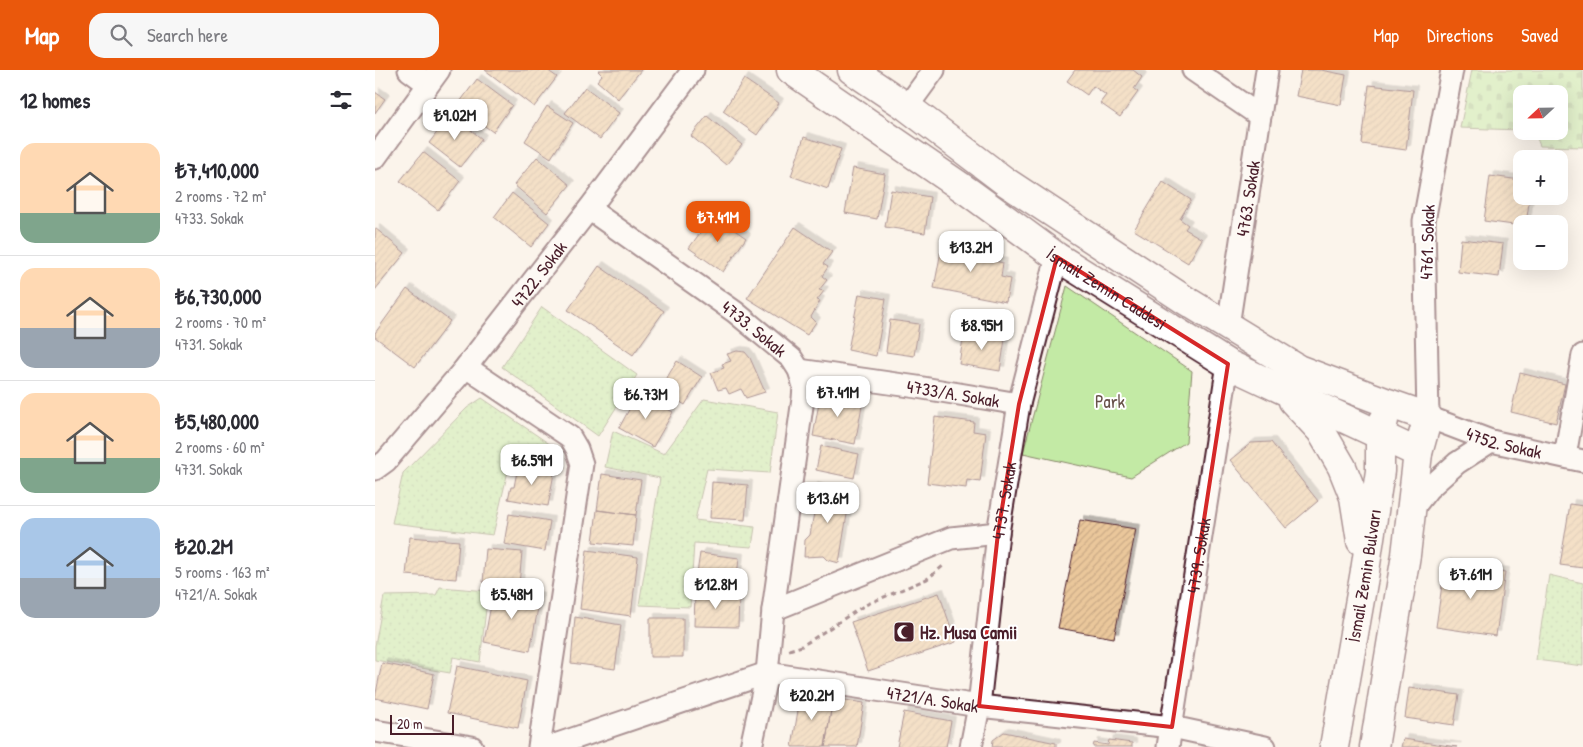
<!DOCTYPE html>
<html lang="en">
<head>
<meta charset="utf-8">
<style>
	:root { --surface:#fff; --page:#f7f7f7; --text:#2b2b33; --muted:#7c7c81; --line:#e1e1e2; --accent:#ea580c }
	body { margin:0; font-family:"Patrick Hand",sans-serif; background:var(--page); color:var(--text); height:100vh; display:flex; flex-direction:column; font-size:19px; white-space:nowrap }
	* { box-sizing:border-box; margin:0 }
	p { font-size:16px; color:var(--muted) }
	.icon { flex:none; width:28px; height:28px; fill:none; stroke:currentColor; stroke-width:2; stroke-linecap:round; stroke-linejoin:round }
	.map { position:relative; flex:1; overflow:hidden }
	.details { display:flex; flex-direction:column; background:var(--surface); width:375px }
	.details>* { flex:none }
	.needle { width:32px; rotate:248deg }
	.buttons { position:absolute; left:1138px; top:15px; display:grid; gap:10px }
	.buttons a { display:grid; place-items:center; width:55px; height:55px; border-radius:10px; background:var(--surface); box-shadow:0 5px 20px #0002; font-size:25px }
	.scale { position:absolute; left:15px; bottom:12px; width:64px; box-sizing:border-box; padding-left:5px; border:2px solid #4a1f2b; border-top:0; font-size:14px; line-height:18px; white-space:nowrap; color:#4a1f2b; -webkit-text-stroke:4px #fff; paint-order:stroke }
	.price { position:absolute; translate:-50% -42px; padding:0 11px; border-radius:10px; background:#fff; color:#222; font-size:16px; line-height:32px; filter:drop-shadow(0 1px 2px #0008) }
	.price::after { content:''; position:absolute; left:50%; top:30px; width:15px; height:11px; margin-left:-8px; background:inherit; clip-path:polygon(0 0,100% 0,50% 100%) }
	.price.current { background:var(--accent); color:#fff }
	ul { padding:0; list-style:none }
	li { display:flex; align-items:center; gap:15px; height:125px; padding:0 20px }
	li+li { border-top:1px solid var(--line) }
	li span { display:grid; place-items:center; flex:none; width:140px; height:100px; border-radius:15px; color:#555 }
	li>.icon { margin-inline-start:auto }
	span .icon { width:60px; height:60px; fill:#fffc; stroke-width:1 }
	li b { font-size:21px }
	h2 { display:flex; justify-content:space-between; align-items:center; height:60px; padding:0 20px; font-size:21px }
	header { display:flex; align-items:center; gap:30px; box-sizing:border-box; height:70px; padding:0 25px; background:var(--accent); color:#fff }
	header strong { font-size:24px }
	nav { display:flex; gap:28px; margin-inline-start:auto; font-size:18px }
	.search { width:350px; height:45px; background:var(--page); display:flex; align-items:center; gap:12px; box-sizing:border-box; padding:0 18px; border-radius:15px; color:var(--muted); font-size:19px }
	main { display:flex; flex:1; min-height:0 }
	.map>svg:first-child { display:block }
	.cemetery { fill:url(#cemetery-stones); stroke:#868468 }
	.park { fill:#c3eaa5; stroke:#868468 }
	.garden { fill:url(#garden-dots); stroke:#868468 }
	.building { fill:url(#building-hatch); stroke:#4a1f2b; filter:url(#shadow) }
	.lines { fill:none; stroke-linecap:round; stroke-linejoin:round }
	.minor-casing { stroke:#4a1f2b; stroke-width:25 }
	.secondary-casing { stroke:#4a1f2b; stroke-width:31 }
	.path { stroke:#4a1f2b; stroke-width:3; stroke-dasharray:5 4; stroke-linecap:butt }
	.minor { stroke:#fff; stroke-width:21 }
	.secondary { stroke:#fff; stroke-width:28 }
	.marked { fill:none; stroke:#d62828; stroke-width:4; stroke-linejoin:round }
	.labels { text-anchor:middle; dominant-baseline:central; stroke-width:4; stroke-linejoin:round; paint-order:stroke }
	.street-label { font-size:18px; fill:#4a1f2b; stroke:#fff }
	.park-label { font-size:18px; fill:#68524a; stroke:#fff }
	.poi-label { font-size:18px; font-weight:bold; fill:#4a1f2b; stroke:#fff; text-anchor:start }
</style>
</head>
<body>
<header>
<strong>Map</strong>
<div class="search"><svg class="icon" aria-label="search" viewBox="0 0 24 24"><circle cx="10" cy="10" r="6"/><path d="M15 15l6 6"/></svg>Search here</div>
<nav><a>Map</a><a>Directions</a><a>Saved</a></nav>
</header>
<main>
<section class="details">
<h2>12 homes<svg class="icon" aria-label="filters" viewBox="0 0 24 24"><path d="M4 7h16M4 17h16"/><circle cx="9" cy="7" r="2"/><circle cx="15" cy="17" r="2"/></svg></h2>
<ul>
<li><span style="background:linear-gradient(#ffd9b3 70%,#7fa58c 0)"><svg class="icon" aria-label="home" viewBox="0 0 24 24"><path d="M3 11l9-7 9 7M6 9v11h12V9"/></svg></span><div><b>₺7,410,000</b><p>2 rooms · 72 m²</p><p>4733. Sokak</p></div></li>
<li><span style="background:linear-gradient(#ffd9b3 60%,#9aa5b1 0)"><svg class="icon" aria-label="home" viewBox="0 0 24 24"><path d="M3 11l9-7 9 7M6 9v11h12V9"/></svg></span><div><b>₺6,730,000</b><p>2 rooms · 70 m²</p><p>4731. Sokak</p></div></li>
<li><span style="background:linear-gradient(#ffd9b3 65%,#7fa58c 0)"><svg class="icon" aria-label="home" viewBox="0 0 24 24"><path d="M3 11l9-7 9 7M6 9v11h12V9"/></svg></span><div><b>₺5,480,000</b><p>2 rooms · 60 m²</p><p>4731. Sokak</p></div></li>
<li><span style="background:linear-gradient(#a9c7e8 60%,#9aa5b1 0)"><svg class="icon" aria-label="home" viewBox="0 0 24 24"><path d="M3 11l9-7 9 7M6 9v11h12V9"/></svg></span><div><b>₺20.2M</b><p>5 rooms · 163 m²</p><p>4721/A. Sokak</p></div></li>
</ul>
</section>
<div class="map">
<svg width="1208" height="677" viewBox="0 0 1208 677">
	<defs>
		<pattern id="cemetery-stones" width="16" height="16" patternUnits="userSpaceOnUse" patternTransform="scale(1.25)"><rect width="16" height="16" fill="#c3eaa5"/><path d="M2 7V4a2 2 0 0 1 4 0v3zM10 15v-3a2 2 0 0 1 4 0v3z" fill="#a9c88e"/></pattern>
		<pattern id="garden-dots" width="8" height="8" patternUnits="userSpaceOnUse" patternTransform="scale(1.25)"><rect width="8" height="8" fill="#c3eaa5"/><path d="M2 2h.1M6 6h.1" fill="none" stroke="#a9c88e" stroke-width="1.8" stroke-linecap="round"/></pattern>
		<pattern id="building-hatch" width="6" height="6" patternUnits="userSpaceOnUse" patternTransform="scale(1.25)"><rect width="6" height="6" fill="#eac79b"/><path d="M-1 1l2-2M0 6l6-6M5 7l2-2" fill="none" stroke="#caaa86"/></pattern>
		<filter id="shadow"><feDropShadow dx="4.5" dy="-4.5" stdDeviation="0" flood-color="#0004"/></filter>
	</defs>
	<rect width="100%" height="100%" fill="#fbf4eb"/>
	<filter id="ink" filterUnits="userSpaceOnUse"><feTurbulence type="fractalNoise" baseFrequency=".02" numOctaves="2"/><feDisplacementMap in="SourceGraphic" scale="10" xChannelSelector="R" yChannelSelector="G"/><feConvolveMatrix kernelMatrix="1 2 1 2 8 2 1 2 1" color-interpolation-filters="sRGB"/></filter>
	<g filter="url(#ink)">
		<path class="cemetery" d="M1097,0H1208V77L1165,76L1159,61H1184V24H1146V60L1085,58Z"/>
		<path class="park" d="M692,216L817,301L811,372L756,407L648,383Z"/>
		<path class="garden" d="M167,237L262,305L223,366L127,297Z
			M107,328L179,377L188,386L189,390L137,384L118,465L17,453L28,403L92,338Z
			M329,329L403,342L395,403L332,399L320,450L380,457L377,477L319,473L315,537L264,535L285,408L230,397L238,361L289,384Z
			M1174,505L1208,513V596L1161,590Z
			M65,517L113,521L105,592L78,587L75,603L0,590V576L9,526L61,525Z"/>
		<path class="building" d="M110,0H172L182,7L159,37Z
			M224,0H266L243,29L222,11L227,5L223,1Z
			M700,0H758L767,7L759,19L763,22L745,47L725,33L731,25L718,16L712,25L692,11Z
			M926,0H946L971,5L966,35L921,26Z
			M102,9L137,35L118,62L82,36Z
			M369,9L404,33L382,65L348,41Z
			M994,15L1038,20L1031,80L987,74Z
			M210,17L244,43L225,69L190,43Z
			M0,22L10,29L0,43Z
			M172,36L198,53L176,88L150,71Z
			M76,44L107,69L85,97L54,73Z
			M332,46L367,75L351,95L316,66Z
			M429,67L466,79L453,119L416,106Z
			M48,82L85,111L63,140L25,111Z
			M162,87L195,115L172,143L139,115Z
			M478,98L510,104L502,149L470,143Z
			M1115,106L1146,110V126H1155L1151,154H1146V156L1109,151Z
			M788,112L816,130L805,149L813,155L810,159L827,169L813,193L759,160Z
			M516,120L555,127L550,163L510,157Z
			M137,123L174,153L156,177L119,147Z
			M338,145L371,168L348,202L314,178Z
			M420,157L457,182L448,194L453,197L447,206L452,210L444,220L449,221L442,230L445,231L436,247L441,252L432,265L372,228Z
			M0,158L30,183L0,220Z
			M1086,169L1128,174L1124,207L1083,202Z
			M568,170L586,173L585,178L621,184L620,191L628,193L626,207L635,209L631,232L559,218Z
			M224,196L289,241L258,285L193,240Z
			M32,219L75,251L40,297L0,267V263Z
			M484,224L511,229L501,286L473,280Z
			M515,250L544,254L539,286L511,282Z
			M589,262L630,269L625,301L584,294Z
			M362,281L370,282L375,288L390,322L371,328L366,319L354,324L351,318L343,320L336,303L349,298L347,294L356,291L352,284Z
			M302,291L327,307L310,335L285,319Z
			M1145,303L1190,314L1181,353L1136,342Z
			M446,322L488,330L480,374L438,366Z
			M263,323L298,342L278,377L244,358Z
			M560,347L599,352L598,361L611,363L605,412L592,410L591,418L552,413Z
			M896,372L943,431L911,458L855,390L876,373Z
			M446,376L484,384L479,408L441,400Z
			M143,396L179,403L173,436L133,429L136,417H139Z
			M227,404L266,410L261,445L222,440Z
			M337,412L373,415L370,450L335,448Z
			M438,417L456,422L464,418L476,420L464,493L453,490L449,486L429,487L430,470L435,465L440,437L437,432Z
			M1195,434L1208,436V498L1185,495Z
			M222,440L261,445L258,476L218,472Z
			M134,444L175,451L170,481L129,474Z
			M705,450L761,459L739,568L683,558Z
			M35,467L84,471L81,509L31,505Z
			M111,479L147,482L144,515L108,512Z
			M212,480L263,487L256,546L205,539Z
			M325,483L364,488L361,515L321,510Z
			M1070,494L1130,502L1121,566L1061,557Z
			M119,519L165,527L155,581L109,572Z
			M320,523L364,525L363,557L319,556Z
			M564,523L581,572L493,601L476,552Z
			M200,547L246,555L240,599L196,593Z
			M275,548H308V587H275Z
			M7,593L59,604L52,639L0,628Z
			M82,596L152,611L143,658L72,643Z
			M1034,618L1084,625L1079,655L1030,648Z
			M426,622L458,628L450,677H417Z
			M458,628L489,633L482,677H450Z
			M529,642L576,651L571,677H522Z
			M629,662L681,673V677H617L618,670Z
			M1028,669L1082,677H1026Z
			M734,670L757,673V677H718L719,673L733,675Z"/>
		<g class="lines">
			<g class="minor-casing">
				<g id="minor">
					<path d="M34,0L53,14"/>
					<path d="M818,0L885,46"/>
					<path id="s1" d="M1077,0L1049,151L1053,347L1116,371L1208,391"/>
					<path d="M532,37L559,0"/>
					<path d="M0,88L64,0"/>
					<path id="s2" d="M214,139L360,242L417,289L424,300L429,316L428,329L398,540L392,603L376,677"/>
					<path id="s3" d="M853,256L892,0"/>
					<path d="M91,297L195,367L202,379L207,394L164,677"/>
					<path id="s4" d="M424,300L542,317L644,334"/>
					<path d="M1190,386L1208,285"/>
					<path id="s5" d="M0,399L11,391L91,297L214,139L318,0"/>
					<path d="M1035,442L1053,419L1082,393L1116,371"/>
					<path d="M398,540L576,468L623,463"/>
					<path d="M0,661L97,677"/>
					<path id="s6" d="M174,677L392,603L604,636L797,657L890,677"/>
					<path id="s7" d="M596,677L604,636L623,463L644,334L682,187"/>
					<path id="s8" d="M793,677L853,294"/>
				</g>
			</g>
			<g class="secondary-casing">
				<g id="secondary">
					<path id="s9" d="M416,0L595,123L682,187L853,294L1043,383"/>
					<path d="M477,0L532,37L631,112L810,230L923,299L1013,333L1053,347L1043,383L1031,485L999,677"/>
					<path d="M918,331L946,361L967,397L979,427L986,471"/>
					<path id="s10" d="M959,677L990,501L1005,401V366L1009,350"/>
				</g>
			</g>
			<path class="path" d="M414,580L427,576L490,535L552,509L568,496"/>
			<use href="#minor" class="minor"/>
			<use href="#secondary" class="secondary"/>
		</g>
	</g>
	<path d="M0 0H1208V677H0ZM682,187L853,294L797,657L604,636L623,463L644,334Z" fill="#fbf4eb" fill-opacity=".55" fill-rule="evenodd"/>
	<path class="marked" d="M682,187L853,294L797,657L604,636L623,463L644,334Z"/>
	<defs>
		<g id="mosque-square" transform="scale(1.125)"><rect x="-9" y="-9" width="18" height="18" rx="4" fill="#4a1f2b" stroke="#fff"/><path d="M3.5-4.9A6 6 0 1 0 3.5 4.9A5 5 0 1 1 3.5-4.9Z" fill="#fff"/></g>
	</defs>
	<g fill-rule="evenodd">
		<use href="#mosque-square" x="529" y="562"/>
	</g>
	<g class="labels">
		<g class="street-label">
			<text stroke="none"><textPath href="#s3" startOffset="129">4763. Sokak</textPath></text>
			<text transform="translate(1052 172) rotate(-88)">4761. Sokak</text>
			<text stroke="none"><textPath href="#s5" startOffset="255">4722. Sokak</textPath></text>
			<text stroke="none"><textPath href="#s9" startOffset="384">İsmail Zemin Caddesi</textPath></text>
			<text stroke="none"><textPath href="#s2" startOffset="204">4733. Sokak</textPath></text>
			<text stroke="none"><textPath href="#s4" startOffset="156">4733/A. Sokak</textPath></text>
			<text stroke="none"><textPath href="#s1" startOffset="430">4752. Sokak</textPath></text>
			<text stroke="none"><textPath href="#s7" startOffset="249">4737. Sokak</textPath></text>
			<text stroke="none"><textPath href="#s8" startOffset="194">4739. Sokak</textPath></text>
			<text stroke="none"><textPath href="#s10" startOffset="174">İsmail Zemin Bulvarı</textPath></text>
			<text stroke="none"><textPath href="#s6" startOffset="398">4721/A. Sokak</textPath></text>
		</g>
		<g class="park-label">
			<text x="735" y="331">Park</text>
		</g>
		<g class="poi-label">
			<text x="545" y="562">Hz. Musa Camii</text>
		</g>
	</g>
</svg>
<div class="buttons">
<a><svg class="needle" viewBox="-14 -14 28 28"><path d="M0-13l5 13h-10z" fill="#e53935"/><path d="M0 13l5-13h-10z" fill="#7c7c81"/></svg></a>
<a>+</a>
<a>−</a>
</div>
<div class="scale">20 m</div>
<b class="price" style="left:80px;top:71px">₺9.02M</b>
<b class="price current" style="left:343px;top:173px">₺7.41M</b>
<b class="price" style="left:596px;top:203px">₺13.2M</b>
<b class="price" style="left:607px;top:281px">₺8.95M</b>
<b class="price" style="left:463px;top:348px">₺7.41M</b>
<b class="price" style="left:271px;top:350px">₺6.73M</b>
<b class="price" style="left:157px;top:416px">₺6.59M</b>
<b class="price" style="left:453px;top:454px">₺13.6M</b>
<b class="price" style="left:1096px;top:530px">₺7.61M</b>
<b class="price" style="left:341px;top:540px">₺12.8M</b>
<b class="price" style="left:137px;top:550px">₺5.48M</b>
<b class="price" style="left:437px;top:651px">₺20.2M</b>
</div>
</main>
</body>
</html>
